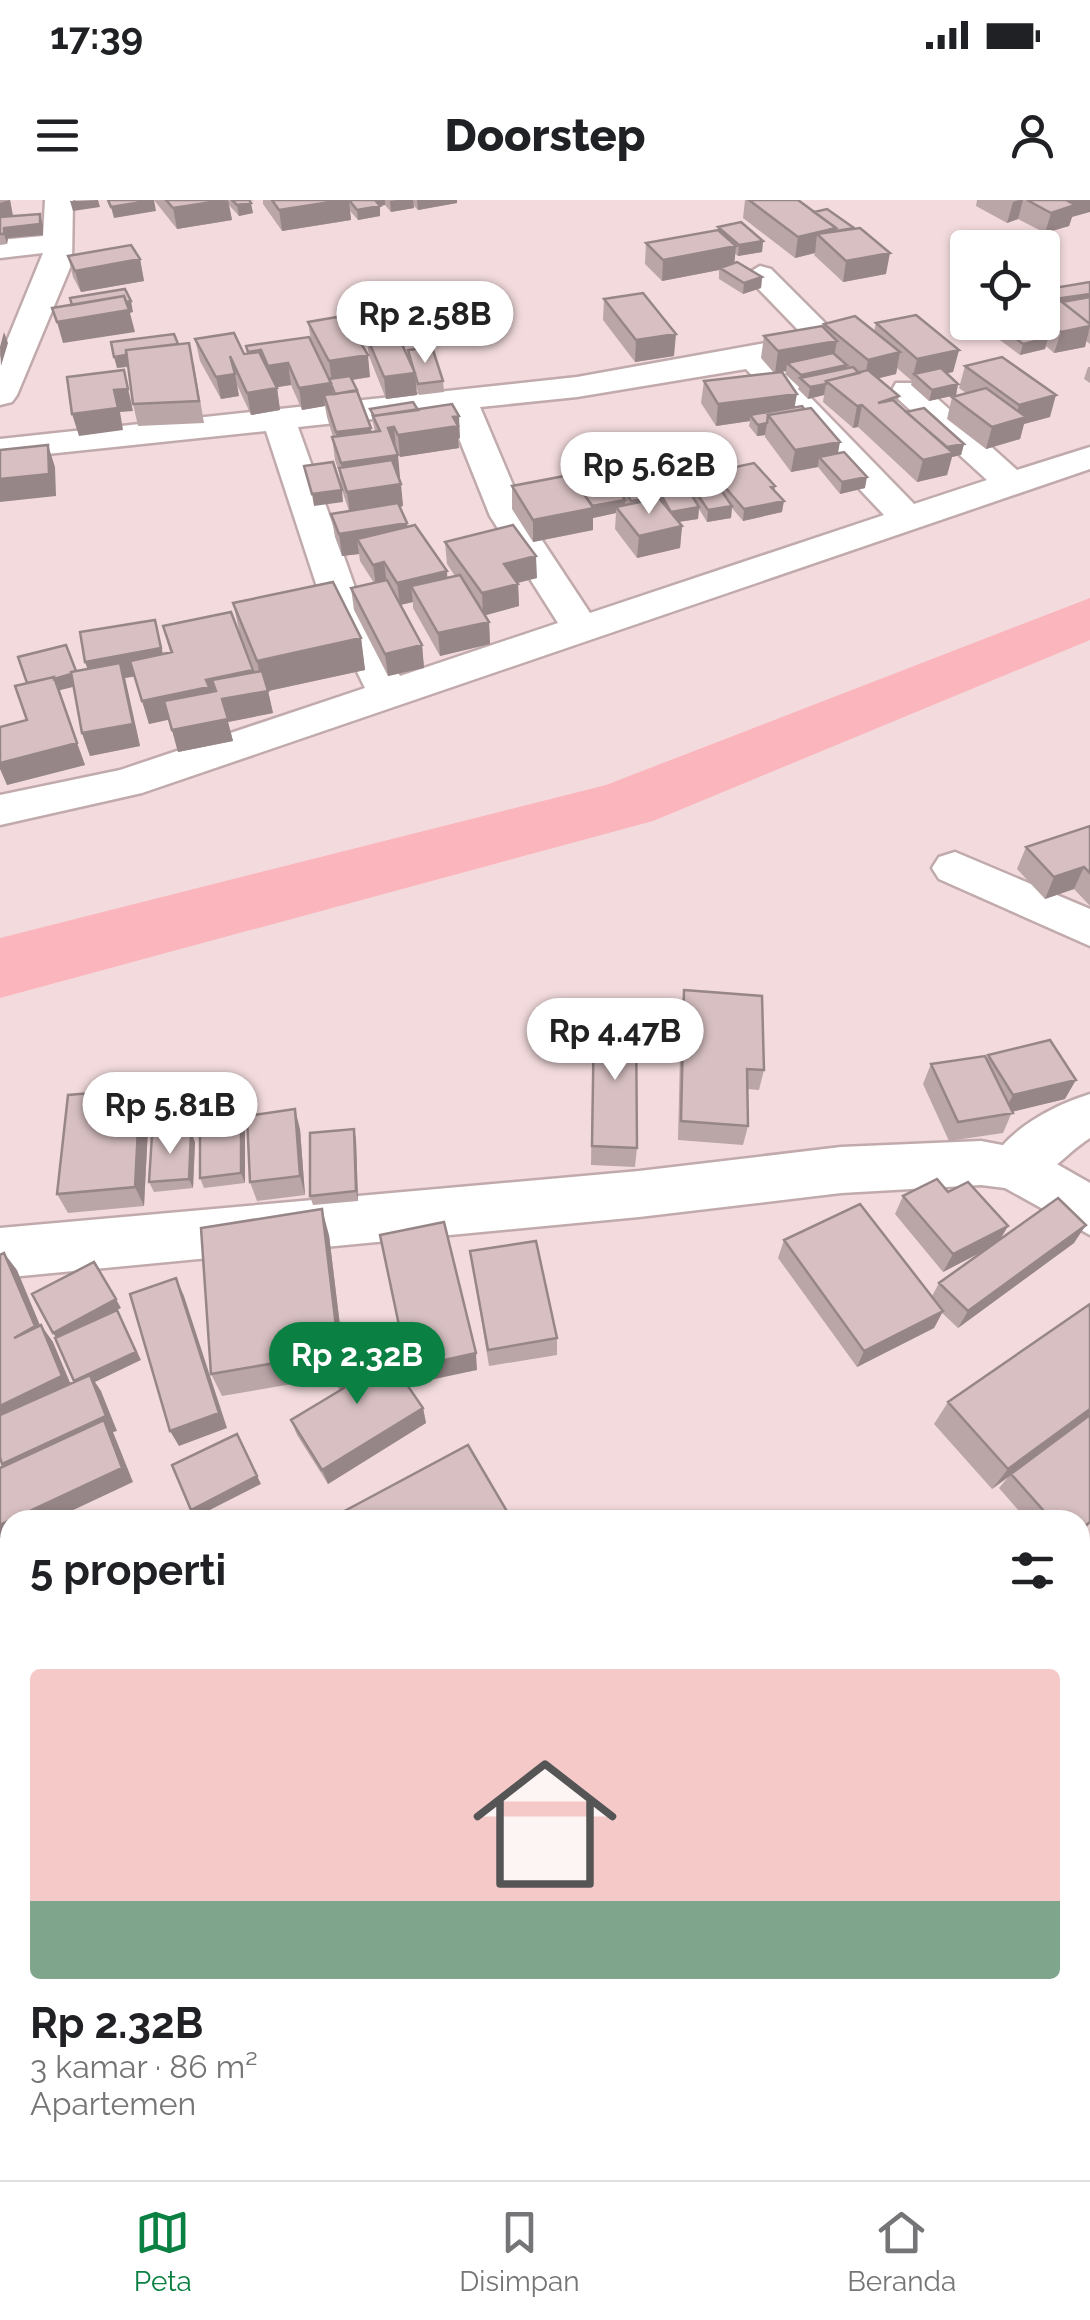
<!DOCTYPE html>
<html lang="id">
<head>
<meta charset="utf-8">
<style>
	:root { --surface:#fff; --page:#f6f6f6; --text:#202124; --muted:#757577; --line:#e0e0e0; --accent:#0b8043 }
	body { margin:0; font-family:Raleway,sans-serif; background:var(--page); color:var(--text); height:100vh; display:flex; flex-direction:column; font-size:38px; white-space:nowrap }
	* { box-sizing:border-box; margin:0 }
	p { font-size:32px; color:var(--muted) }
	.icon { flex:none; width:55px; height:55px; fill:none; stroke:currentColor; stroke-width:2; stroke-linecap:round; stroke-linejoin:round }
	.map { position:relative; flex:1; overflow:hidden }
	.panel { position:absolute; left:0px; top:1310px; width:1090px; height:670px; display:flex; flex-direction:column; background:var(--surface); border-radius:30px 30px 0 0; box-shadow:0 2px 8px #0004 }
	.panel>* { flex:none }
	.fabs { position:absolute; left:950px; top:30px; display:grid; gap:20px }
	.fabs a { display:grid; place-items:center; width:110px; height:110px; border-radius:10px; background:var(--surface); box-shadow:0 2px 8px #0004; font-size:50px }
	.price { position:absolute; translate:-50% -85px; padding:0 22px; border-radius:35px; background:#fff; color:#222; font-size:32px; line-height:65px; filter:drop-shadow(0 2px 5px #0008) }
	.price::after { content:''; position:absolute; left:50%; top:60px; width:30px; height:22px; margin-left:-15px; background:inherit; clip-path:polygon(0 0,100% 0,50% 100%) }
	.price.selected { background:var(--accent); color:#fff }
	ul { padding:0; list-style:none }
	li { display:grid; align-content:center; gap:20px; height:530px; padding:0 30px }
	li span { display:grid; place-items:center; height:310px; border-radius:10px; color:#555 }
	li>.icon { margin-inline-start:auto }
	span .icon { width:180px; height:180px; fill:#fffc; stroke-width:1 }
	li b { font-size:42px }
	h2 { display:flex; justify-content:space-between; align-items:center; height:120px; padding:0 30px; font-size:42px }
	.status { display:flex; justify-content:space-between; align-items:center; height:70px; padding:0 50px; background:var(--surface); direction:ltr }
	.status svg { height:28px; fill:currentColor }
	header { display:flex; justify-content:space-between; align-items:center; height:130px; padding:0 30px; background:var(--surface); font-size:45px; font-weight:800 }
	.tabs { display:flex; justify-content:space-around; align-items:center; height:140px; border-top:2px solid var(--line); background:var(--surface); font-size:28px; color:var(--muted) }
	.tabs a { display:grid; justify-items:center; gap:5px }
	.tabs .selected { color:var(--accent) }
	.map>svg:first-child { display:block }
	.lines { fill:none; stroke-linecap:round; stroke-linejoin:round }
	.river { fill:#fbb5bd; fill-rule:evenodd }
	.street-casing { stroke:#c1aaac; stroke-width:5 }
	.secondary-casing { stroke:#c1aaac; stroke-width:5 }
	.street { fill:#fff; fill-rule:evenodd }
	.secondary { fill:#fff; fill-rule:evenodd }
	.wall { fill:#baa5a7 }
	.shaded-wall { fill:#978688 }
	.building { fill:#d8c0c2; stroke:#978688; stroke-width:2.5 }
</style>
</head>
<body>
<div class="status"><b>17:39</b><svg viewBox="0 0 49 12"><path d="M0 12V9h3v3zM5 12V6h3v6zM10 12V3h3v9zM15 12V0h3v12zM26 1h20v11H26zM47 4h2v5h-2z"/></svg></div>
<header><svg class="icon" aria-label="menu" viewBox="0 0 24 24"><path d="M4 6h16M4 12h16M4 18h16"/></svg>Doorstep<svg class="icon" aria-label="person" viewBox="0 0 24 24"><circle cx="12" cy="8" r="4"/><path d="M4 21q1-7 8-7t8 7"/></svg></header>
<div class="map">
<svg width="1090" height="1980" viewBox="0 0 1090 1980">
	<rect width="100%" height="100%" fill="#f3dbdd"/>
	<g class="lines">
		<path class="river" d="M1090,398V440L653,621L0,798V738L606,585Z"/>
		<g class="street-casing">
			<path id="street" d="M45,0H73L72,63L17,195L12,202L0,205V158L43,53L0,58V40L43,36Z
				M760,66L771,69L842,140L837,147L776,162L914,304L987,280L896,197L892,190L896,183H920L1017,270L1090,247V269L142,593L0,625V595L120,570L365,488L320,396L266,231L0,259V239L577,177L804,136L745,75ZM746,169L884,315L590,413L526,316L480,207L577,197ZM448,211L490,316L558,423L400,476L358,396L298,227Z
				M955,652L1090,709V746L939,679L932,668L939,657Z
				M1090,894V938C1058,958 1036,997 996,983L988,967C1006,930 1052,906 1090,894Z"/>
		</g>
		<g class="secondary-casing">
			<path id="secondary" d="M981,941L1034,951L1090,983V1035L1005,988L981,985L841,993L639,1017L0,1078V1028L639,971L841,947Z"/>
		</g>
		<use href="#street" class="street"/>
		<use href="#secondary" class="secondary"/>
	</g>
	<path class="wall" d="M0,0H10L13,16L43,25V35L8,38L7,44L0,45Z
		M154,0H255L249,1L253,13L239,16L229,5L232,20L177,29Z
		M263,0H457V3L418,10L413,5L414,8L391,12L385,5L380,6V16L358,20L350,11L351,20L282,31L263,4Z
		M745,0H798L886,74L843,82L814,55L815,53L795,58L743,18Z
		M977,0H1090L1072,17L1069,26L1045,33L1018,19L1007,23L976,6Z
		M718,27L763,41L762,52L738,56L735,54L734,63L762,77L761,88L743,94L719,79V70L662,81L645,64L646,43L718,30Z
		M68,56L140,59L144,81L81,92L73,77Z
		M1090,82V144L1086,141L1085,147L1054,153L1046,146L1045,149L1020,155L993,135L996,124L1003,122H1042V90Z
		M604,99L674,156L635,162L603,120Z
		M308,122L361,124L363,146L370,177L352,180L371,232L375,231L370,209L418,210L460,238L458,239L459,248L400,257L396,249L403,306L400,307L407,327L447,378L455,376L447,364L445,342L537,378L518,383L519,406L485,415L489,422L490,444L440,456L413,408V402L400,405L422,445L424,468L388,476L354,410L351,388L374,383L360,361L359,354L342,356L335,337L331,314L349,311L342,290L339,272L335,260L332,237H333L327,217L325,206L302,210L291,185L277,187L280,210L251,215L237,185L239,196L221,199L200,161L195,139L244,154H247L246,146L311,140Z
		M876,123L959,150L953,172L946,173L958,184L956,195L929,201L911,185L912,181L897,168L896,174L878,178L899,196L897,204L906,212L964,244L961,255L952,257L947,275L917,282L858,227L853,228L823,202L824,195L808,199L798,189L799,187L785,174L786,171L782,172L795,208L838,253L865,288L840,294L818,267L791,272L765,237V235L757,236L749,226L750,221L716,226L701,203L704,181L774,173L761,158L764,136L823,127L824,124L874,131Z
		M366,135L408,158V150L443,181L444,192L419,195L416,186L417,195L386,199L369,156Z
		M178,144L194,164L204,223L138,226L133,204L128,167L117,168Z
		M965,166L1050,217L1024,224L1020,239L986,249L947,219L952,197L966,193L959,188Z
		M1088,167H1090V183L1084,179Z
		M648,272L685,286L686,277H712V272L775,286V291L782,312L743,321L732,308L731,318L707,322L699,309L698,319L679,322L682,326L680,348L637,358L615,329L616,313L593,318V330L533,342L512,309V286L576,284L616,286L617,275L647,281Z
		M233,403L361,438L365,470L268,491L273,513L228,522L233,541L178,552L169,519L149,524L135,476L125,478L140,546L90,556L82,533L74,486L58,490L85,565L7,585L27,520L76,471L170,452L163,426L255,472L240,434Z
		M1090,626V706L1074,689L1045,699L1017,669L1026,647Z
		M684,790L764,870L759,890L747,889L748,926L743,945L678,940L681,811Z
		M593,838L637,948L635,967L591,965Z
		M988,855L1065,899L1012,912L1003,933L949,941L923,884L931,864L987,859Z
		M140,889L149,909L144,1006L68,1013L57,994Z
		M241,921L245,932V983L204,988L200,978Z
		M300,929L305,995L257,1001L250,982Z
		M354,929L356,940L358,1001L313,1005L310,996Z
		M195,942L193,988L154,992L149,982Z
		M948,992L1008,1026L1000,1040L1074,1043L958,1128L942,1113L934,1128L857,1167L778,1058L784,1040L932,1096L939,1083L983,1051L943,1072L895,1014L903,996Z
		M329,1035L344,1160L423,1208L426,1223L328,1284L297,1235L291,1220L340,1191L333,1177L222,1196L211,1174Z
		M470,1051L557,1138V1155L489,1166Z
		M1090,1104V1324L1080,1332V1320H1027L999,1288L1009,1276L992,1289L934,1224L948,1202Z
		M1090,1358V1468L1080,1457V1366Z"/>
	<path class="shaded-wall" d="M10,0L14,22L0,24V3Z
		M98,0L100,7L73,11L70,1Z
		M154,0L156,11L114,18L111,7Z
		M228,0L232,20L177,29L173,8Z
		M343,0H349L351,20L282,31L279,10Z
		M372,0H385V5L380,6V16L358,20L357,10Z
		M397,0H413L414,8L391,12L390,1Z
		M417,0H457V3L418,10Z
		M1019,0H1023L1018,19L1007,23L1013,2Z
		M1065,0H1090V12L1072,17L1069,26L1045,33L1051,13Z
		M251,3L253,13L239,16L237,5Z
		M40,14L43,25V35L8,38L7,44L4,34V28Z
		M836,28L852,39L817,34L815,53L795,58L798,37Z
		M763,41L762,52L738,56L739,45Z
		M736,46L734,67L720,68L719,70L662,81L663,60Z
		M890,53L886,74L843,82L846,61Z
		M140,59L144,81L81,92L75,71Z
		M762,77L761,88L743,94L744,83Z
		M1090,94V105L1049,101Z
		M131,101L133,112L130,113L135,132L63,143L57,122Z
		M361,124L363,146L351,126Z
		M1090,126L1085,147L1054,153L1061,132Z
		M4,132L8,143L1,166L0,147Z
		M676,134L674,156L635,162L636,140Z
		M1048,138L1045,149L1020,155L1023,144Z
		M837,141L833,162L787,163L786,171L775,173L778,151Z
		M179,148L181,159L117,168L114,157Z
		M959,150L953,172L919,179L914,174L912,181L917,159Z
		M900,152L896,174L864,182L868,160Z
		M368,155L370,177L332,183L329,161Z
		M288,163L291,185L272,188L268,166Z
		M847,165L845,177L800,178L801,175Z
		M124,170L133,211L120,212L123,230L79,236L72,214L114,190Z
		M415,173L417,195L386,199L384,177Z
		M235,174L239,196L221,199L216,177Z
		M331,183L334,205L324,195L325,206L302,210L299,188Z
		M826,184L824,195L808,199L810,187Z
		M958,184L956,195L929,201L932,190Z
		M277,188L280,210L251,215L247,193Z
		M797,194L793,216L750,215V221L716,226L718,204Z
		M1056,195L1050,217L1024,224L1020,239L986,249L992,227L1015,220L1019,205Z
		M862,205L858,227L853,228L857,206Z
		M459,216L460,238L458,239L459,248L400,257L398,235Z
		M378,223L394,227L396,249Z
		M767,223L765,235L757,236L758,225Z
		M371,228L373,250L339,254L336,232Z
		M840,242L836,264L819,257L818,267L791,272L795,250Z
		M964,244L961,255L952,257L947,275L917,282L923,260L939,249Z
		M48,245L55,267L56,296L0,302V279Z
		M398,255L400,277L344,285L341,263Z
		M867,277L865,288L840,294L842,282Z
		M401,284L403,306L350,314L347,292Z
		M342,290L343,302L314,306L312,294Z
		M625,300V312L616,307V313L593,318V330L533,342V320Z
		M784,301L782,312L743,321L744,309Z
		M732,306L731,318L707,322L708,310Z
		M699,307L698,319L670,323L671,312Z
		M407,323L409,345L357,339L359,354L342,356L339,334Z
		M682,326L680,348L637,358L639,336Z
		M536,356L537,378L504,386V364Z
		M384,362L387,384L376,387L373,365Z
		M447,371L448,393L411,386L413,402L400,405L397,383Z
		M518,384L519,406L483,416L482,393Z
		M155,420L167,471L125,478L140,546L90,556L82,533L93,484L85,462Z
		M489,422L490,444L440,456L438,433Z
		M361,438L365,470L268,491L273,513L228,522L233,541L178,552L172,530L227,519L222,500L218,501L212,480L217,501L213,502L214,510L149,524L142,501L208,487L206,480L253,470L258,492L242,496L263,492L257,461Z
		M422,445L424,468L388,476L385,454Z
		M77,473L81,485L32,497L28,485Z
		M77,543L85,565L7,585L0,569V563Z
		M1084,667L1074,689L1045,699L1054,677Z
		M1076,880L1065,899L1003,914L1013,895Z
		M140,889L149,909L144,1006L135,987Z
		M295,909L300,929L305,995L300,976Z
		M241,921L245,932V983L241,973Z
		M354,929L356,940L358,1001L356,991Z
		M191,932L195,942L193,988L189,979Z
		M322,1009L329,1035L346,1175L339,1152Z
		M1086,1025L1074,1043L958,1128L968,1111Z
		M1008,1026L997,1044L943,1072L953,1054Z
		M4,1053L17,1070L47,1142L27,1154Z
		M176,1078L184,1096L227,1228L179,1246L170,1231Z
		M116,1099L121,1108L59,1142L53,1133Z
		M117,1110L141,1160L95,1182L101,1191L117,1231L113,1232L133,1282L52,1320H10L16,1278L2,1264L106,1216L74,1181Z
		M943,1111L934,1128L857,1167L864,1151Z
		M41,1125L53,1142L74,1192L0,1228V1206Z
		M476,1153L477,1170L411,1184L408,1168Z
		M423,1208L426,1223L328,1284L322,1270Z
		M1090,1209V1217L992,1289L1008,1269Z
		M237,1234L261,1284L196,1317L191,1310Z
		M10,1320V1340L5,1342L0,1337V1325Z
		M2,1400L10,1406V1438Z
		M10,1487V1502L0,1506V1491Z
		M10,1643V1654L0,1658V1647Z"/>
	<path class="building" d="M108,0H154L111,7Z
		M166,0H225L173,8Z
		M232,0H249L251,3L237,5Z
		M272,0H343L279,10Z
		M349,0H375L380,6L357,10Z
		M749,0H798L836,28L798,37Z
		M1027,0H1066L1075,5L1051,13Z
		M827,9L854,28L836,31V28L814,12Z
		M40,14V24L4,28V34H0V17Z
		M741,22L763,41L739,45L718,27Z
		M860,28L890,53L846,61L817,34Z
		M718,30L736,46L663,60L646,43Z
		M131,45L140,59L75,71L68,56Z
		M737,62L762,77L744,83L720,68Z
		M1090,82V94L1048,100L1042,95V90Z
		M125,89L131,101L126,102L124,96L72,105L70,98Z
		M643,93L676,134L636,140L604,99Z
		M124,96L129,110L57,122L52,108Z
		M1090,97V124L1062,102Z
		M1057,98L1090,124V126L1061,132L1042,117V101Z
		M355,114L361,124L351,126L368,155L329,161L308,122Z
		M916,115L959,150L917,159L876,123Z
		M855,116L900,152L868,160L824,124Z
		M1003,122H1027L1048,138L1023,144L996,124Z
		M822,126L837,141L778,151L764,136Z
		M396,131L415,173L384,177L366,135Z
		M234,133L244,154L259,152L277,188L247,193L230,156L235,174L216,177L195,139Z
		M174,134L178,144L126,150V155L114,157L111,142Z
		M309,137L331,183L299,188L288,163L268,166L261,150L248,152L246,146Z
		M189,143L199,201L133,204L126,150Z
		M432,147L443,181L418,184L408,150Z
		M833,153L847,165L801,175L787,163Z
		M1002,157L1056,195L1019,205L965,166Z
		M853,167L859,173L826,181V184L810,187L800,178Z
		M941,168L958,184L932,190L914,174Z
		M124,170L128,189L114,190L118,208L72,214L67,177Z
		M868,170L899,196L878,203L893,200L953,253L923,260L862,205L857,206L826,181Z
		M782,172L797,194L718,204L704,181Z
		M350,176L357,190L335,194L329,179Z
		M986,188L1026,217L992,227L952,197Z
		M357,191L371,228L336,232L324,195Z
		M413,202L418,210L374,216L370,209Z
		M452,204L459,216L453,217L458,226L398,235L394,227L388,228L398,255L341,263L332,237L380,231L373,216Z
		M802,206L804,209L768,215L767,223L758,225L750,215Z
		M811,208L840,242L795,250L768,215Z
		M924,208L964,244L947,247L906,212Z
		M48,245L49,274L0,279V250Z
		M844,252L867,277L842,282L819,257Z
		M392,260L401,284L347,292L339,268Z
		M333,262L342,290L312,294L304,266Z
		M754,263L775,286L771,287L784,301L744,309L712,272Z
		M675,268L699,307L671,312L648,272Z
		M641,272L657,298L631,301L617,275Z
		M709,273L732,306L708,310L686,277Z
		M570,275L594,308L533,320L512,286Z
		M610,276L625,300L592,306L576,282Z
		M659,298L682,326L639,336L616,307Z
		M398,303L407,323L339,334L331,314Z
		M415,325L447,371L397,383L384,362L373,365L357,339Z
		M513,325L536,356L504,364L518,384L482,393L445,342Z
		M460,375L489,422L438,433L411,386Z
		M387,380L422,445L385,454L351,388Z
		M333,382L361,438L257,461L233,403Z
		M231,412L253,470L206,480L209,487L142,501L130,461L172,452L163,426Z
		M155,420L161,448L85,462L80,432Z
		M66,445L76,471L71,472V474L54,479V477L27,483L18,457Z
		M120,463L133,524L82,533L71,472Z
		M262,471L268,491L222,499L228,519L172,530L164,501L216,491L212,480Z
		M54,477L77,543L0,563V527L27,520L15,486Z
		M1090,626V673L1084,667L1054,677L1026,647Z
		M684,790L762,796L764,870L747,869L748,926L681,921Z
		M594,817L636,818L637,948L592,946Z
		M1050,840L1076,880L1013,895L988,855Z
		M985,856L1013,913L958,922L931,864Z
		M140,889L135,987L57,994L68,895Z
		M295,909L300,976L250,982L247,916Z
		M241,921V973L200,978V926Z
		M354,929L356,991L310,996V933Z
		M191,932L189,979L149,982L152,935Z
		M937,979L948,992L968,982L1008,1026L953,1054L903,996Z
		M1058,998L1086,1025L968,1111L939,1083Z
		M860,1004L943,1111L864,1151L784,1040Z
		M322,1009L339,1152L211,1174L201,1028Z
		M444,1022L476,1153L408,1168L380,1035Z
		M536,1041L557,1138L488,1150L470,1051Z
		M4,1053L35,1126L14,1138L41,1125L62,1176L0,1206V1055Z
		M94,1062L116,1099L53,1133L32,1094Z
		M176,1078L219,1213L170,1231L130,1094Z
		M1090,1104V1209L1008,1269L948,1202Z
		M117,1110L136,1152L74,1181L55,1138Z
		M377,1141L423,1208L322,1270L291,1220L344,1188L330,1169Z
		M90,1175L106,1216L2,1264L0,1257V1215Z
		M1090,1215V1322L1080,1330V1320H1052L1011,1274Z
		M104,1220L122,1268L0,1325V1268Z
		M237,1234L257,1276L191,1310L172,1265Z
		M468,1245L512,1320H342L339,1314Z
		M1090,1358V1431L1080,1420V1366Z
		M2,1400L10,1438V1487L0,1491V1401Z
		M10,1496V1643L0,1647V1500Z"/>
</svg>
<div class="fabs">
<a><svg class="icon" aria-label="locate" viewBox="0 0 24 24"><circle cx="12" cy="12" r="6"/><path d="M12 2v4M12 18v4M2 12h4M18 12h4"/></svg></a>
</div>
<b class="price" style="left:425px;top:166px">Rp 2.58B</b>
<b class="price" style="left:649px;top:317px">Rp 5.62B</b>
<b class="price" style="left:615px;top:883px">Rp 4.47B</b>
<b class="price" style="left:170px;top:957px">Rp 5.81B</b>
<b class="price selected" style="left:357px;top:1207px">Rp 2.32B</b>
<section class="panel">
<h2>5 properti<svg class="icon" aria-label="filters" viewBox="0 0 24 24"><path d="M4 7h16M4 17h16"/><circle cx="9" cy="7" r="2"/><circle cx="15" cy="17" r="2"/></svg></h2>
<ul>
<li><span style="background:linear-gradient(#f6c9c9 75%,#7fa58c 0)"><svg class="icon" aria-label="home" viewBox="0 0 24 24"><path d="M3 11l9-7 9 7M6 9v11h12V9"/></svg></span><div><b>Rp 2.32B</b><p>3 kamar · 86 m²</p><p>Apartemen</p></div></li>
</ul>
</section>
</div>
<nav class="tabs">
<a class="selected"><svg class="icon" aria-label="map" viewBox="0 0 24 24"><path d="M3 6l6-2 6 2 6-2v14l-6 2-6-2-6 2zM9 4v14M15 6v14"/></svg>Peta</a>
<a><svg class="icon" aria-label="saved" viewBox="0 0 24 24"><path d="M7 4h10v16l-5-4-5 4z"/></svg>Disimpan</a>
<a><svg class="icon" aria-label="home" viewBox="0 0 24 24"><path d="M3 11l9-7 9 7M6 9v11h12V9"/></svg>Beranda</a>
</nav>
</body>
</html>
